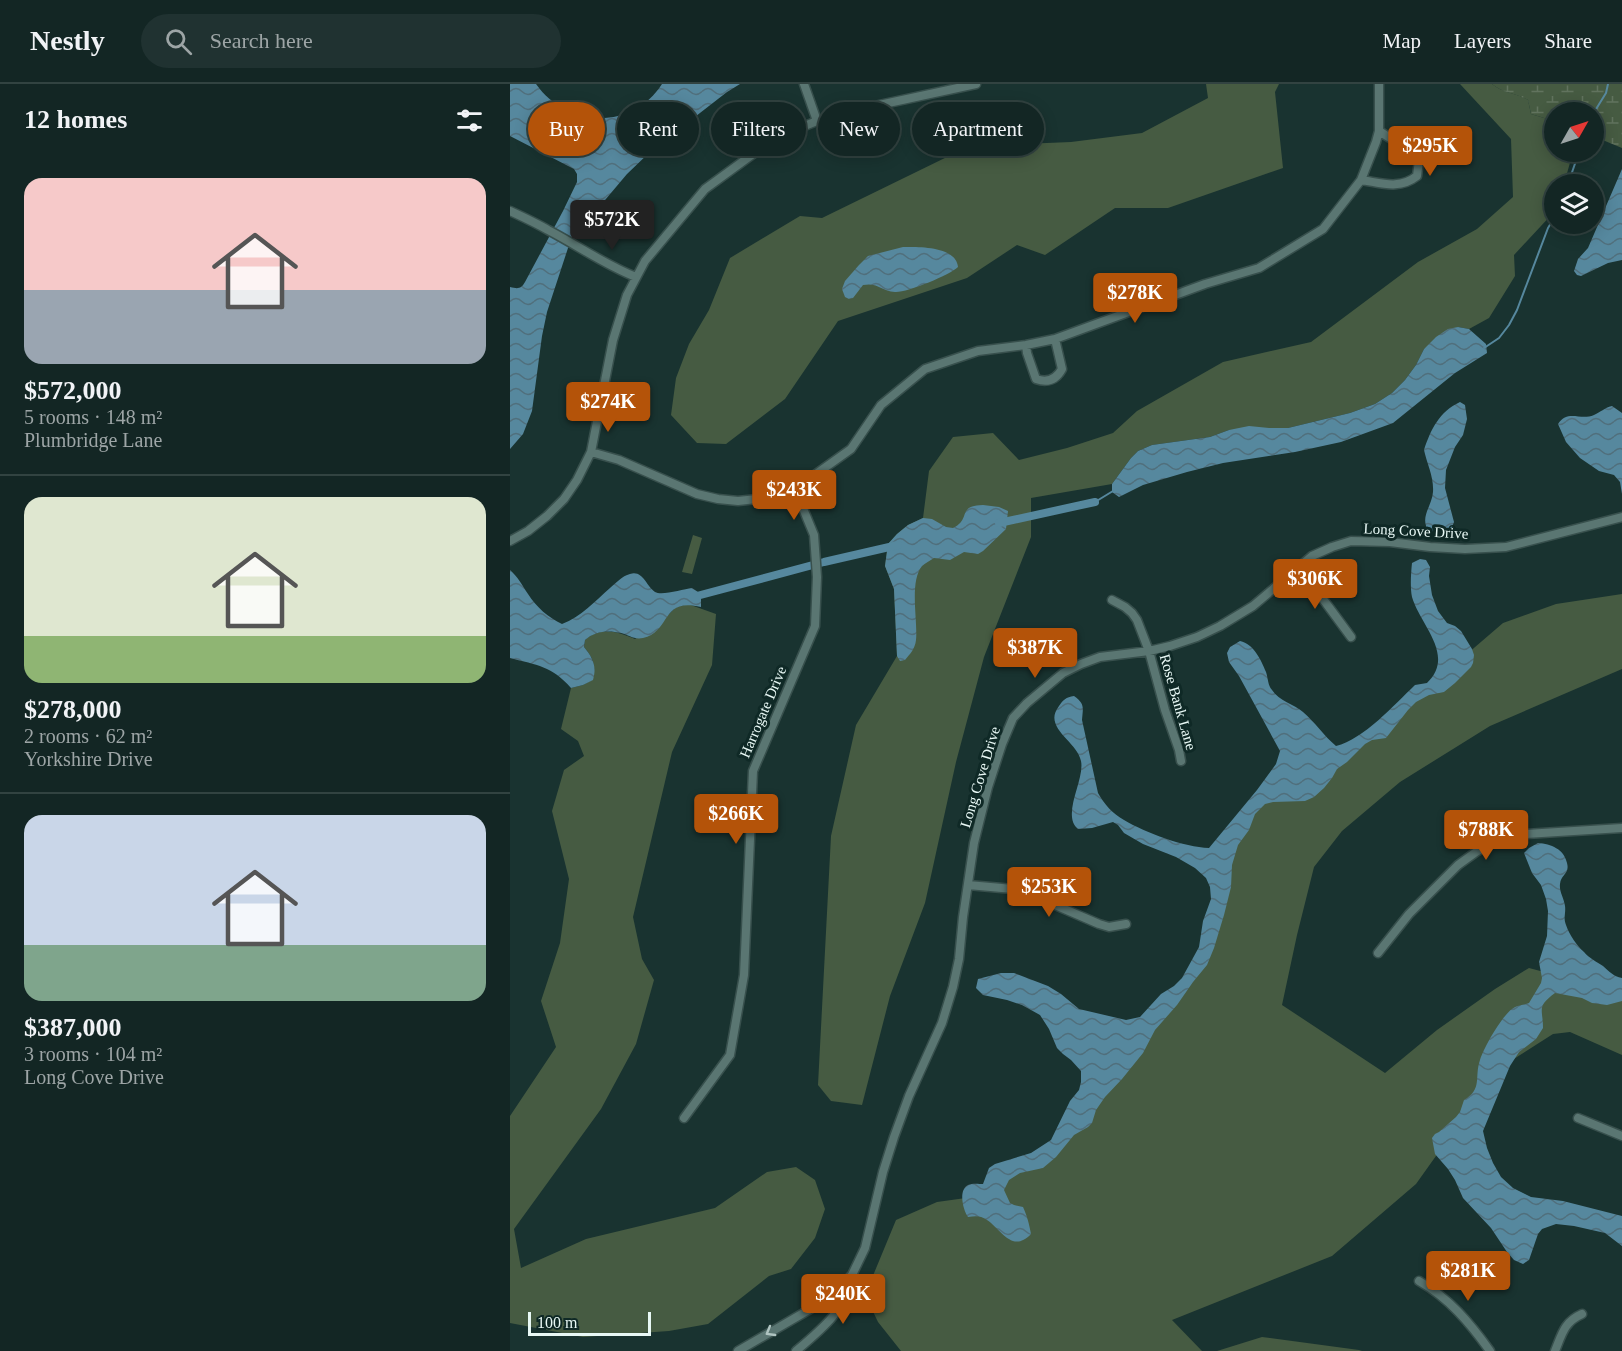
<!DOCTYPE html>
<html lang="en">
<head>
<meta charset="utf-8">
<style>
	:root { --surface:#132624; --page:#203231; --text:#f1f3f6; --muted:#9da5a6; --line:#324341; --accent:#b45309 }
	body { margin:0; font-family:"Times New Roman",serif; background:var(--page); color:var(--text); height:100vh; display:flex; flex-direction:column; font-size:22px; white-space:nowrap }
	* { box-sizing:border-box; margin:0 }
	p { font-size:20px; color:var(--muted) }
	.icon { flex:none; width:33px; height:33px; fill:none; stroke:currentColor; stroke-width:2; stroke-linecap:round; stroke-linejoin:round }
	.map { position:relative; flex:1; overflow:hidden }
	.sheet { display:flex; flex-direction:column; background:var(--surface); width:510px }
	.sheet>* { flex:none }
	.top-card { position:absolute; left:18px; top:18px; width:570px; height:54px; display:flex; gap:12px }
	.needle { width:39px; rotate:51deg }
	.tools { position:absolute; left:1034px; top:18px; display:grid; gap:12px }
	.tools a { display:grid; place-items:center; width:60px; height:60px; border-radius:50%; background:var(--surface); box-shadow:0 3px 15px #0003,0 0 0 2px var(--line); font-size:30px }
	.scale { position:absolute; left:18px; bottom:15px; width:123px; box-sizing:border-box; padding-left:6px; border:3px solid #e8f8f5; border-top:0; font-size:16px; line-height:21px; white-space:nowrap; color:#e8f8f5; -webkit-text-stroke:4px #0f2926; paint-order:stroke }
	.price { position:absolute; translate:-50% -51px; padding:0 14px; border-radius:6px; background:var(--accent); color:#fff; font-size:20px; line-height:39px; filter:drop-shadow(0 2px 3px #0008) }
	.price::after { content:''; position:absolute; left:50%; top:36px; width:18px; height:14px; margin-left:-9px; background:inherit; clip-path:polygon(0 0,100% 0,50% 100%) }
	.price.current { background:#222; color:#fff }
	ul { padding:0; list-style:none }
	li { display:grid; align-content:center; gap:12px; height:318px; padding:0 24px }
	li+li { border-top:2px solid var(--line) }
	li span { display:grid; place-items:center; height:186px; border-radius:18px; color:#555 }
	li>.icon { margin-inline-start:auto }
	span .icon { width:108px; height:108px; fill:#fffc; stroke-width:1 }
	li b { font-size:26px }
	h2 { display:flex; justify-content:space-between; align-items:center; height:72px; padding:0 24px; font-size:26px }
	.chip { padding:0 21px; border-radius:27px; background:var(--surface); box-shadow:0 3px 15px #0003,0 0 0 2px var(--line); font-size:21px; line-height:54px }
	.chip.current { background:var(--accent); color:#fff }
	header { display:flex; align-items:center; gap:36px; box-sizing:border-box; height:84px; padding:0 30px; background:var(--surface); border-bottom:2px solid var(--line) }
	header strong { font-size:28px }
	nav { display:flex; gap:33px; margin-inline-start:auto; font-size:21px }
	.search { width:420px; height:54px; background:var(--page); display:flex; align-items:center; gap:15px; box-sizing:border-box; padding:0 21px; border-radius:33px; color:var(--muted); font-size:22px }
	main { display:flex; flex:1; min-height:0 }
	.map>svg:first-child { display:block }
	.green { fill:#465b42 }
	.wetland { fill:url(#wetland-marsh) }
	.water { fill:url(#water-waves) }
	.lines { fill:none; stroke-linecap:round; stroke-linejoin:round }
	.stream { stroke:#56889e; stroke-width:2 }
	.canal { stroke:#56889e; stroke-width:8 }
	.street-casing { stroke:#38504d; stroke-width:11 }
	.street { stroke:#5a7672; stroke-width:8 }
	.oneway { stroke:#afc4c1 }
	.labels { text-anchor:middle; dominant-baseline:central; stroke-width:6; stroke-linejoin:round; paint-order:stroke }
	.street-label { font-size:15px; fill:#e8f8f5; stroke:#0f2926 }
</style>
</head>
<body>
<header>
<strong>Nestly</strong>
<div class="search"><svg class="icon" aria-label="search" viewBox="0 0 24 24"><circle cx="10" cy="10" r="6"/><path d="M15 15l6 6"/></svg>Search here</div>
<nav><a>Map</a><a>Layers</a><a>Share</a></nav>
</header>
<main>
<section class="sheet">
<h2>12 homes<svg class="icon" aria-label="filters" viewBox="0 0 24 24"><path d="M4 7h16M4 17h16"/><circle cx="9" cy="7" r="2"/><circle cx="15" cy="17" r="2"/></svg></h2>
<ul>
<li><span style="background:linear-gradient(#f6c9c9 60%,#9aa5b1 0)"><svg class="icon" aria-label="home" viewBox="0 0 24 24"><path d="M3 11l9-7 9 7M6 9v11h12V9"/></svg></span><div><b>$572,000</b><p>5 rooms · 148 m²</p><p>Plumbridge Lane</p></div></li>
<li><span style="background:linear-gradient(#dfe7d0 75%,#8fb573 0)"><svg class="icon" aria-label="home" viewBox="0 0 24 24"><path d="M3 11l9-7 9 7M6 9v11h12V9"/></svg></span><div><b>$278,000</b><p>2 rooms · 62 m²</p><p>Yorkshire Drive</p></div></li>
<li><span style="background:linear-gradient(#c9d6e8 70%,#7fa58c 0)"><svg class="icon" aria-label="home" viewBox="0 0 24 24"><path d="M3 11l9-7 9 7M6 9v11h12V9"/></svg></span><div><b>$387,000</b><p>3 rooms · 104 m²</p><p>Long Cove Drive</p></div></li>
</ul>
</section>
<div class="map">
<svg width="1112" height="1267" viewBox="0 0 1112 1267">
	<defs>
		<pattern id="wetland-marsh" width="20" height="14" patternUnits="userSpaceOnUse" patternTransform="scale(1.5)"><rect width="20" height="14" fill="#465b42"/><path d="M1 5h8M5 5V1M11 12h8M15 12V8" fill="none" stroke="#61735e"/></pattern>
		<pattern id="water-waves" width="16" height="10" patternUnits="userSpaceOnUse" patternTransform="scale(1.5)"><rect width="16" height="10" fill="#56889e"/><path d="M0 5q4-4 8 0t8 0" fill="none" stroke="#506f7c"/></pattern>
	</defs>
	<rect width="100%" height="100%" fill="#193330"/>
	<path class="green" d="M696,0H769L765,8L773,84L658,124H605L535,171L507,161L457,194L328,237L275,315L216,360L187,359L161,331L166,294L179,260L199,226L220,174L290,132L312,134L441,71L488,61L561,58L632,49L698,14Z
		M950,0H982C992,9 1007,9 1018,16L1021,30L1044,37V68H1063L1054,100H1044V128L1004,171L1005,192L979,234L959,245L948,243L914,265L906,281L895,296L882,309L865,320L840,329L778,344L719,346L700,353L642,361L628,367L621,374L602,400L521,414V453L474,573L446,678L415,819L380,912L352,1021L321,1017L308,1001L321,752L346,641L387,572L384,505L375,482L378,460L387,450L398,441L413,434L419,387L443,353L483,349L509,376L557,364L603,349L627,327L713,278L801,258L908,178L967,145L1003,113L1001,55Z
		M183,451L192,454L182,490L172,488Z
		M1112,510V585L980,642L890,698L832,747L804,783L787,851L772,921L875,989L927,946L985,905L1019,884L1053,893L1112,903V971L1060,948L1043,950L988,985L906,1100L822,1172L662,1236L692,1267H391L368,1238L355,1211L386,1136L427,1118L470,1112L536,1070L684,887L715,759L758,708L872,643L993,539L1046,520Z
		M178,520L206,530L202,581L162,668L123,833L132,875L144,896L126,960L91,1025L4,1145L11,1184L76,1155L205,1124L257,1088L286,1083L305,1096L315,1125L305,1154L281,1185L259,1192L198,1240L159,1247L73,1253L0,1239V1032L46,963L31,917L50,859L59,795L42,727L54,686L74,672L68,657L51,645L61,604L73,601L82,596C87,582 83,574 74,563L75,556C90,542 109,548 125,555L159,530L166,523Z
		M752,1253L849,1266L852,1267H707Z"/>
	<path class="wetland" d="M982,0H1112V64L1083,52V28H1044V37L1021,30L1018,16C1006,9 992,9 982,0Z"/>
	<path class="water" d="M0,0H26C57,44 122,47 152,0H230L217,8L141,67L117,90L90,122L75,146L67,151L58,164L37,228L32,252L22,327L13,350L0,365V203C8,205 11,205 15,198L53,127L67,98V90L64,85L0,52Z
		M1112,85V176L1098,179L1071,192L1067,191L1064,187L1068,175L1078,164Z
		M393,163C409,163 446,162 448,183C440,191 396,209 385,208C371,207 368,198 353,201L343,214L339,215L335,213L332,205L335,197L349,181L358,172Z
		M948,243L959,245L976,260L977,269L945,289L883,339L831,358L785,368L713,379L677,388L633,401L609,413L602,408V400L621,374L628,367L642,361L700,353L719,346L739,342L759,344H778L840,329L865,320L882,309L895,296L906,281L914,265L926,253L938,245Z
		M950,318L955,321L957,335L953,351L945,363L936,386L935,404L944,438L940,448L931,450L920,449C908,434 922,423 923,408C924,393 917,380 914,366C921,345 929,328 950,318Z
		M1102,322L1112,329V410L1110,398L1104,391L1089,387L1070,374L1056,358L1048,340C1058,325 1070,337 1084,331C1091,328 1094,324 1102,322Z
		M473,421L489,423L498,427L496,445L473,467L468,470L454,468L440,476L424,474C420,477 415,479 412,482C399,498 408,537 406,556C405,565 400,570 395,576L390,577L387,572L384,505L375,482L378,460L387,450L398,441L413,434L422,435L436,443L443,444C462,435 446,422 473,421Z
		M910,475L916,476L920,483L919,492L922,511L928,527L937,539L945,542L951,547L962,565L964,571L963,579L961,583L945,599L934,608L919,611L906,618L898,626L876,654L862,656L855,660L837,678L827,685L822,694L814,704L804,713L795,717L763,718L755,720L745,730L739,746L728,761L722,781L721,803L714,831L704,864L697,881L683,898L667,921L645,946L633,969L612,995L595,1013L586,1026L582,1039L578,1043L564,1051L546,1073L533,1084L510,1089L499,1096L494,1106L500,1119L504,1121L513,1123C517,1132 519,1139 521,1150C502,1170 491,1145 477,1136C470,1131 465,1132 458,1133C453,1126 448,1106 458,1101C462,1099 469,1100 473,1100L479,1084L485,1080L521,1069L541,1056L560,1017L569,1006L571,998V987L561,976L553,970L547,964L539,945L530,931L512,921L497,916L473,911L466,904L468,895L491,889H504L538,902L551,910L569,925L616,936L630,933L651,910L664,902L672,894L689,863L693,837L701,815L700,803L696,794L685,784L666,773L633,760L614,749L608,741L603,738L582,744L568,745C551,731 575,696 571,677C567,657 532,644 549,622C553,616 556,613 564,612C575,620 573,623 572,636L588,709C594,720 603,730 614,736C636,749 674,763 699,764L747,706L766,680L770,667L729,592L719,578L717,569L720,563L730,557C744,560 751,576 756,588C758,594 758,602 762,606C769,617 784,620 793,628C805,638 814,652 826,662C854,655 884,621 905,601L917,599C946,571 910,541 902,513C900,503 901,489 902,479Z
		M0,486C8,493 12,501 18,510C26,523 39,534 52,540C71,533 85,517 100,504C106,499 112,492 120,490C133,486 136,502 145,508C152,512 173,505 182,504L191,510V523C150,513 162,547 133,554C124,556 119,551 111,549C98,546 85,547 75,556L74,563C83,574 87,582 83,596L73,601L61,604C42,582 27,581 0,574Z
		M1028,759C1041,760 1054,765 1057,779C1060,790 1051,790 1050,800C1049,808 1054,814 1055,822C1056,829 1053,834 1056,841C1059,850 1067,862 1074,868C1079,874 1087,878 1093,882C1100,888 1103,892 1112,894V917L1097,921L1082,919L1072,914L1045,909C1026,923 1033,925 1033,944L1026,955L1009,968L1000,982L973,1047L977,1064L983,1079L991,1093L1003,1104L1021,1113L1053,1117L1112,1132V1162L1095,1149L1064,1142L1046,1140L1032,1145L1028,1150L1019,1176L1013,1180L1004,1176L997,1168L981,1144L953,1114L945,1096L938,1085L925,1070L922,1054L925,1050L929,1048L946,1033L950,1028L954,1016C973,1005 964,993 970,976C974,963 992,932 1002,925C1007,921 1014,921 1019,919L1031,899L1032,894L1029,878L1037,852L1038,827L1036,815L1031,801L1022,789L1014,769L1019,764Z"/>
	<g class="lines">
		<path class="stream" d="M1083,30L1096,9L1098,0
			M1058,100L1069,68
			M974,264L989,254L999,241L1007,226L1038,144L1044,134
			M585,418L603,407"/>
		<path class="canal" d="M489,439L585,418
			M183,513L314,478L388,461"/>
		<g class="street-casing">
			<path id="street" d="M294,0L307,37
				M851,96C872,99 889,106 907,92L909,76L899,66L869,47
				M0,127C13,133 26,139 38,146C67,161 95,181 126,193
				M516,261L517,269L526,295C537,299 546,296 552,285L545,255
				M81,368L109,376L187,410L208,415L228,417L256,414L285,405L341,365L371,321L415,285L468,267L516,261L545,255L695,200L749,184L813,145L851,96L866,58L869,47V0
				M0,457L18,447L37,432L54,415L67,396L81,368L103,256L117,211L135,177L195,105L265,54L307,37L327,31L369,21L466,0
				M788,484L810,511L841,553
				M602,516L615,523L622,529L627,536L639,567L655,626L669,666L671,677
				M458,801L503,805L515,808L589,840L599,843L616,840
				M868,869L899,830L948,781L966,768L989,755L1016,750L1112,744
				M174,1034L220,971L234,891L243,687L305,542L307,493L304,451L285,405
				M1068,1034L1112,1052
				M909,1197C939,1214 960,1239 980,1267
				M228,1267L309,1220L324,1209L342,1191L355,1164L373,1088L384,1053L399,1012L432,939L443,903L449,875L453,833L464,759L478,703L492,660L503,634L517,619L553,589L571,580L590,573L639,567L660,562L687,553L710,542L743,522L802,472L822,463L841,457L880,458L920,463L955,465L996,463L1112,433
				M286,1267C311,1246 337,1225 342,1192
				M1045,1267C1052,1250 1054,1238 1072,1230"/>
		</g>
		<use href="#street" class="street"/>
	</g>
	<defs><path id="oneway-chevron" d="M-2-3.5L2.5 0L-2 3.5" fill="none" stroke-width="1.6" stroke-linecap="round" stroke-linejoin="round" transform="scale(1.5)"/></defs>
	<use class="oneway" href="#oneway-chevron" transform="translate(260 1248) rotate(150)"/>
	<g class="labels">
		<g class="street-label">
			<text transform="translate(906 447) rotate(3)">Long Cove Drive</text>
			<text transform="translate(668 618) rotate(74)">Rose Bank Lane</text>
			<text transform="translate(253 628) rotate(-67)">Harrogate Drive</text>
			<text transform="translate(470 693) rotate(-73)">Long Cove Drive</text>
		</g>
	</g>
</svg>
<div class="tools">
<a><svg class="needle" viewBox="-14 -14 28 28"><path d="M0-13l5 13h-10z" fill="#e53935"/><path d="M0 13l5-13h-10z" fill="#9da5a6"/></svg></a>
<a><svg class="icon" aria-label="layers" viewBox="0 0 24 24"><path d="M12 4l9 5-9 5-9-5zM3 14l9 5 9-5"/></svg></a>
</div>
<div class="scale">100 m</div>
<b class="price" style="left:920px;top:93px">$295K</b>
<b class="price current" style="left:102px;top:167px">$572K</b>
<b class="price" style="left:625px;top:240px">$278K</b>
<b class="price" style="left:98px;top:349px">$274K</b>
<b class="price" style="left:284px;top:437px">$243K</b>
<b class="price" style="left:805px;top:526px">$306K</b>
<b class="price" style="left:525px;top:595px">$387K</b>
<b class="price" style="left:226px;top:761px">$266K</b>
<b class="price" style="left:976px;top:777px">$788K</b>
<b class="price" style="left:539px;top:834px">$253K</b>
<b class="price" style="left:958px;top:1218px">$281K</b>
<b class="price" style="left:333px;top:1241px">$240K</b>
<div class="top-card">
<a class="chip current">Buy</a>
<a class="chip">Rent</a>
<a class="chip">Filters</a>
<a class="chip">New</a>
<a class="chip">Apartment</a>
</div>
</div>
</main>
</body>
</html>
